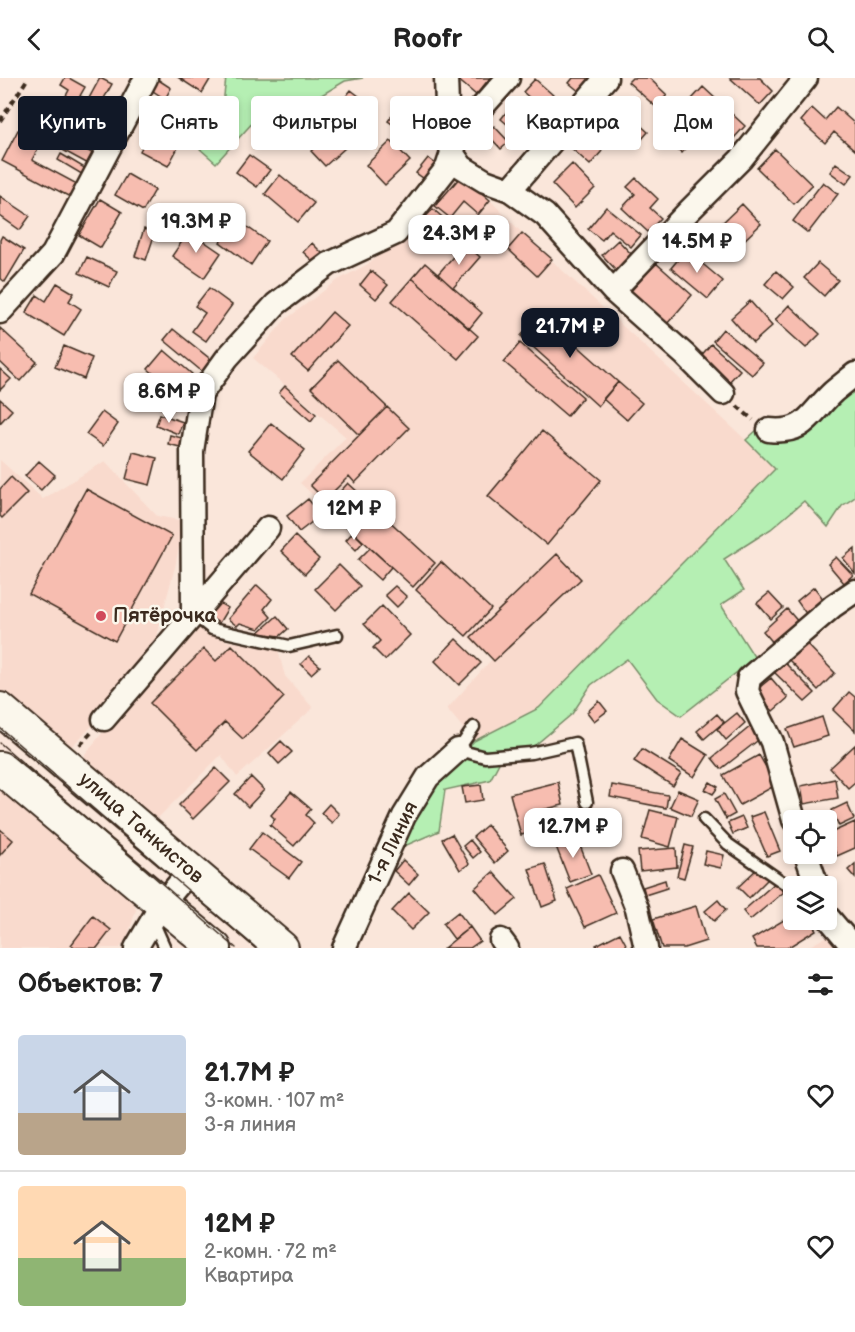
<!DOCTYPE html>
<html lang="ru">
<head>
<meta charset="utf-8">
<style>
	:root { --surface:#fff; --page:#f6f6f6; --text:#222; --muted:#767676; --line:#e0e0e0; --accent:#111827 }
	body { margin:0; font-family:"Balsamiq Sans",sans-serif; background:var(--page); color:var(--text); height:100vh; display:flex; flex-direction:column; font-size:22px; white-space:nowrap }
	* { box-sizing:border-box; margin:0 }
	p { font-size:20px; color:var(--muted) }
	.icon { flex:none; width:33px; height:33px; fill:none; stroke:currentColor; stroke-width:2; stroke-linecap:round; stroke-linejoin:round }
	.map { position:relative; height:870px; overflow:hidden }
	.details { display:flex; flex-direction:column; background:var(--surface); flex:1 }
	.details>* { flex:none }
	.hud { position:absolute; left:18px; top:18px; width:819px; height:54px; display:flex; gap:12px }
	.controls { position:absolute; left:783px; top:732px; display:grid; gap:12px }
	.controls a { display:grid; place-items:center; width:54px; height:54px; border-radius:6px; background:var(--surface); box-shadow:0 3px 9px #0003; font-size:30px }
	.price { position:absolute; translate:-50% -51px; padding:0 14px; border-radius:12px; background:#fff; color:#222; font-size:20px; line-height:39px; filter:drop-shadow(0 2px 3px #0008) }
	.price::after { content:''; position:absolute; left:50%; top:36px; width:18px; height:14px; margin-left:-9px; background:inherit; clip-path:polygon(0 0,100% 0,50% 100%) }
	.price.selected { background:var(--accent); color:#fff }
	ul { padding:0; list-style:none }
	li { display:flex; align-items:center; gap:18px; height:150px; padding:0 18px }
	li+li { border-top:2px solid var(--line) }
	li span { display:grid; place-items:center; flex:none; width:168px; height:120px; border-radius:6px; color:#555 }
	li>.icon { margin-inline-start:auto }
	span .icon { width:72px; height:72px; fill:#fffc; stroke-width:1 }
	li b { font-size:26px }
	h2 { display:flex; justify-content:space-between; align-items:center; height:72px; padding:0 18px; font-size:26px }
	.pill { padding:0 21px; border-radius:6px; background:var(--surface); box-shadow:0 3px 9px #0003; font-size:21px; line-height:54px }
	.pill.selected { background:var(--accent); color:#fff }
	header { display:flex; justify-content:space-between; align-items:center; height:78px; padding:0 18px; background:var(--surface); font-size:27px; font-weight:700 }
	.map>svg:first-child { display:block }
	.built { fill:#f9dacd }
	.green { fill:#b5efb3; stroke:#788c68; stroke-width:1.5 }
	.building { fill:#f7bdb0; stroke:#3b2a1e; stroke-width:1.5 }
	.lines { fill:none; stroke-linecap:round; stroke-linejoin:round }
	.lane-casing { stroke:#3b2a1e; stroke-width:15 }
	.street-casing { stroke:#3b2a1e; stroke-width:27 }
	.secondary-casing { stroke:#3b2a1e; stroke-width:36 }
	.path { stroke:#3b2a1e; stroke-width:4; stroke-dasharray:6 4.5; stroke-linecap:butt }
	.lane { stroke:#fbf7ec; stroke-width:10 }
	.street { stroke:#fbf7ec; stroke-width:22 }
	.secondary { stroke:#fbf7ec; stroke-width:32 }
	.tram { stroke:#3b2a1e; stroke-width:1.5 }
	.poi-dot { fill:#d1495b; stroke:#fbf7ec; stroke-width:2 }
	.labels { text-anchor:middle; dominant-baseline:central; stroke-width:5; stroke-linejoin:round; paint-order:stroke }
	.poi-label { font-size:20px; font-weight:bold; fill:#3b2a1e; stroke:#fbf7ec; text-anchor:start }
	.street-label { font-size:20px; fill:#3b2a1e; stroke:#fbf7ec }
</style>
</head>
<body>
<header><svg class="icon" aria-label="back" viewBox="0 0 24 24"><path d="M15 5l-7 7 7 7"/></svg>Roofr<svg class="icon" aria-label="search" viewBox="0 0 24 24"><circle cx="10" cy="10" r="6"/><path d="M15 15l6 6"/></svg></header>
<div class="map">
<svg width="855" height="870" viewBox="0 0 855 870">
	<rect width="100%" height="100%" fill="#fae6da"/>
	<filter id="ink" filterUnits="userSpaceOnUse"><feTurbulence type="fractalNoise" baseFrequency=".0167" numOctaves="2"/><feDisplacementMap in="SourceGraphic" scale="12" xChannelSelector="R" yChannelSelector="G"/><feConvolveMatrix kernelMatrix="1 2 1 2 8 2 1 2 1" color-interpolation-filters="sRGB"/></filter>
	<g filter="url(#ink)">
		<path class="built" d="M454,96L461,98L490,122L522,155L746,362L775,391L539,630L474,663L447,631L492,581L300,405L346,359L253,280L285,242L338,202L368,186L400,159Z
			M0,382L43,421L105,383L157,438L184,443L175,489L153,570L102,638L69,671L0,620Z
			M192,546L206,555L228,563L278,572L285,598L313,630L237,699L221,677L153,745L85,689V676Z
			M0,710L133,821L136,832L127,860L120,870H0Z
			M831,856L841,870H806Z"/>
		<path class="green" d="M226,0H363L345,3L308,25L293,64L256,41L216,85L200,71L221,44Z
			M855,304V419L842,428L828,449L804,423L771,451L724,481L744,512L721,527L755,580L681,638L657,621L627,581L591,607L572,636L534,668L501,674L500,683L490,702L445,712L439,753L402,769L415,737L435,704L474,663L539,630L775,391L746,362L757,352L770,361Z"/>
		<path class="building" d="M65,0H69L85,9L80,18L88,22L100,0L112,6L102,24L115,32L103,54L70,35L67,42L72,45L67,55L51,46L69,12L61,7Z
			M179,0H211L202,15Z
			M456,0H490L476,17Z
			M573,0H592L581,15L569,5Z
			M632,0H649L667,17L656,29L628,4Z
			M730,0H760L773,13L760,27Z
			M157,1L171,10L165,21L150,11Z
			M535,1L562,25L551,39L523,14Z
			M703,9L745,48L734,60L692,21Z
			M351,12L377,32L366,46L340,26Z
			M521,23L542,41L533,52L522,43L514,52L501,41L508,32L512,35Z
			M684,26L707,47L682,75L659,54Z
			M399,28L429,49L418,64L388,43Z
			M836,29L855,46V72L834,54L825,65L801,43L812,30L825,42Z
			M341,33L363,50L356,59L334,42Z
			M628,36L648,54L636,68L616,50Z
			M158,38L187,53L168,88L140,73Z
			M494,48L509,64L501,71L486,55Z
			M18,52L41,65L32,82L77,106L70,119L2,83Z
			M51,54L98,78L92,88L46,63Z
			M581,54L602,73L590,87L569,68Z
			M331,55L345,70L325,88L311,73Z
			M391,63L410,83L385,107L366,87Z
			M775,71L812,107L794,126L757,90Z
			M61,76L88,92L85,98L58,82Z
			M249,77L270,92L257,109L236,94Z
			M428,80L441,90L430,105L416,95Z
			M836,85L853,97L846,106L830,94Z
			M572,86L595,110L575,130L552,106Z
			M127,96L155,112L143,133L115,117Z
			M280,97L314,125L298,144L265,116Z
			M461,98L490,122L478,137L463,124L450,140L435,128Z
			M636,100L658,121L650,130L661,140L648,154L622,130L635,116L627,109Z
			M823,104L838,116L808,155L793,143Z
			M0,118L30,138L20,152L0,138Z
			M100,121L122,134L101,170L79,157Z
			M742,126L761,146L739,167L720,147Z
			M606,129L641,157L631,169L610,152L602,162L588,151Z
			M218,130L228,137L218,151L208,144Z
			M433,131L448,144L426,169L410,156Z
			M236,141L267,163L251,187L220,164Z
			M710,145L727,166L711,178L694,157Z
			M144,151L155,155L146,182L135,178Z
			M189,153L221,175L204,200L172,178Z
			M522,155L552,181L537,198L508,171Z
			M2,158L24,172L5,204L0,200V162Z
			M618,162L633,178L617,193L602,177Z
			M312,165L325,178L317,187L303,174Z
			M465,165L480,179L453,210L438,196Z
			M686,172L723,203L708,221L671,190Z
			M87,179L117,193L109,209L79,195Z
			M425,185L482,235L469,251L412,200Z
			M656,185L692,217L667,246L630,214Z
			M818,185L838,202L824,218L804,200Z
			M371,193L388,207L376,221L360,207Z
			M776,193L794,209L783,221L765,206Z
			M412,200L478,258L458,281L392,223Z
			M57,205L74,215L69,223L81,231L64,258L26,235L37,217L46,223Z
			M209,210L232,227L206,263L192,253L205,235L195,228Z
			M750,223L772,248L753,265L731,240Z
			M789,227L820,256L806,270L775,242Z
			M332,234L348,248L308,293L292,279Z
			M541,235L618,304L598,328L521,258Z
			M0,250L37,284L20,303L0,284Z
			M173,251L214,284L205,296L164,262Z
			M723,251L763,285L752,297L713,263Z
			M520,265L583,319L567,338L504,284Z
			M711,266L740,292L729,304L700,279Z
			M64,268L92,280L84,301L55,289Z
			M164,272L192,296L176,315L148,291Z
			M338,282L387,329L359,357L311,310Z
			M0,291L11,301L0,312Z
			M618,304L642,325L627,342L603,321Z
			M285,308L316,336L311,343L279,315Z
			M0,321L12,332L0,345Z
			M387,329L409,350L355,405L349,398L325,422L310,407Z
			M102,334L118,346L103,368L86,356Z
			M160,336L183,344L178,356L156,347Z
			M271,345L305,372L283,401L248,373Z
			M542,353L601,402L547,467L488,418Z
			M170,357L186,361L184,370L168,366Z
			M133,374L157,380L150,407L126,401Z
			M39,383L55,397L41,412L25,398Z
			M11,399L27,415L2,440L0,438V411Z
			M348,405L435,485L413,509L326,429Z
			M86,411L172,458L115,563L29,516Z
			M308,421L321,437L299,454L287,438Z
			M353,454L363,464L356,472L346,462Z
			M295,458L319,481L305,496L281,473Z
			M370,470L391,489L380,502L358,482Z
			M855,470V495L843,480Z
			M557,476L581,501L494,583L471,559Z
			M836,479L853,497L844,505L828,486Z
			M441,484L491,531L466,558L416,512Z
			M339,487L360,508L336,532L315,511Z
			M257,507L272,521L264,531L271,539L259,551L240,545L237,548L228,541Z
			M395,508L407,519L397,529L385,517Z
			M814,509L825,523L807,537L797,523Z
			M769,515L783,530L771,541L757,525Z
			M214,522L228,530L219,545L205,537Z
			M382,528L410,557L385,582L373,570L380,563L364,546Z
			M787,531L800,546L776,568L763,553Z
			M277,538L288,551L280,558L258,555Z
			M456,561L481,585L459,607L435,583Z
			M806,565L835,595L818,612L789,582Z
			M232,567L284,619L243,661L225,644L197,672L150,625L204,571L216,583Z
			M309,578L320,588L311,596L301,586Z
			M784,584L815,615L805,624L774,594Z
			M771,600L788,620L773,633L755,613Z
			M849,614L855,619V653L833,632Z
			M599,623L607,633L594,643L587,634Z
			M737,635L745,645L726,662L717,651Z
			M717,636L724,644L704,661L697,653Z
			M822,639L828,658L794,669L787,651Z
			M751,648L761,660L721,691L712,680Z
			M682,661L708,677L694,699L669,683Z
			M281,663L292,674L279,686L269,675Z
			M855,667V704L848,710L830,690Z
			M642,671L681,695L673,708L634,683Z
			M759,677L776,707L740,727L723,697Z
			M216,690L230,704L193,741L179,727Z
			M251,699L264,712L248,729L235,716Z
			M835,701L838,720L804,726L801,708Z
			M558,704L563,727L533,734L538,753L521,757L510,716Z
			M710,704L718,709L713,716L705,712Z
			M481,707L483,722L465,725L462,709Z
			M612,707L668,717L666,730L610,719Z
			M678,712L699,721L691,738L670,729Z
			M291,714L311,731L306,737L314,745L294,768L270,747L275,741L271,737Z
			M724,716L735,736L726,741L715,721Z
			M847,725L854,741L839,748L832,732Z
			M329,726L339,736L332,745L321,735Z
			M650,732L678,739L670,769L642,761Z
			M764,734L780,773L767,778L750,739Z
			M742,739L747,750L733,756L728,745Z
			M855,744V770L837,778L828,756Z
			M487,747L508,773L495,785L473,759Z
			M0,751L13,762L0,777Z
			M262,754L301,784L289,800L249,771Z
			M452,756L469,786L460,792L442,761Z
			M576,757L591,796L570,804L555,766Z
			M470,762L480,774L473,780L463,768Z
			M685,767L693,769L684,800L677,798Z
			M676,770L677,789L640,793L638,773Z
			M706,773L724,777L721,790L703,786Z
			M403,782L418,796L409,807L394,793Z
			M545,786L557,823L542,829L529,791Z
			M855,786V800L848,792Z
			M759,789L769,800L749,820L738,809Z
			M493,794L517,821L498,837L475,810Z
			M598,797L616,835L585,849L567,811Z
			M665,802L667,810L645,817L643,809Z
			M776,804L784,814L750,842L743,833Z
			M409,815L429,834L411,852L392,833Z
			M718,822L726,832L714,843L705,833Z
			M696,828L706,863L684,870H662L653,841Z
			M458,834L470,849L454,861L443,846Z
			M794,836V842H810L816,852L787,870H757L752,861Z
			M93,838L111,852L97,870H76L71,867Z
			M470,849L480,863L470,870H444Z
			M620,855L628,870H598L596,867Z"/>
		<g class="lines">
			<g class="lane-casing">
				<path id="lane" d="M193,536L212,551L289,568L337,557
					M474,649L458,672L485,679L531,675L575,665L587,724
					M704,741L728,766L794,812
					M153,843L165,870"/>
			</g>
			<g class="street-casing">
				<path id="street" d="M508,0L459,55L452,75L462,89L485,103L510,112L545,137L613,213L685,277L723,315
					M510,112L606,0
					M613,213L687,135L741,81L806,0
					M0,234L53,176L146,0
					M769,352C806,356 810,335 833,314C840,308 848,302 855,296
					M193,536L192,373L201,316L227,280L276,226L329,186L396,155L447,90L452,75L448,55L446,0
					M104,641L268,450
					M794,742L772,664L747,613L749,600L833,528L855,513
					M806,776L817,808
					M622,793L637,830L646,870
					M826,837L854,870
					M501,862L507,870
					M136,870L162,826L190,793
					M344,870L404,738L428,699L458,672"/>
			</g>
			<g class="secondary-casing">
				<path id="secondary" d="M0,631L282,870
					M0,690L215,870"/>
			</g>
			<path class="path" d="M0,43L28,0
				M737,328L753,342
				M80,667L91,655"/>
			<use href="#lane" class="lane"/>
			<use href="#street" class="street"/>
			<use href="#secondary" class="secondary"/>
			<path class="tram" d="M0,650L255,870
				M0,665L236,870"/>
		</g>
	</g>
	<circle class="poi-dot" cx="101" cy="538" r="6"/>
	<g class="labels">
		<g class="poi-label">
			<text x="113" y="538">Пятёрочка</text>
		</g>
		<g class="street-label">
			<text transform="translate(141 750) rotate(41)">улица Танкистов</text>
			<text transform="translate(393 765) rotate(-64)">1-я Линия</text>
		</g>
	</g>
</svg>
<div class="controls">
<a><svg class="icon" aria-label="locate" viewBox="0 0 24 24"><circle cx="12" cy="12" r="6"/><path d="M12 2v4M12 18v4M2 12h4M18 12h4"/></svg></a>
<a><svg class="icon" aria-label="layers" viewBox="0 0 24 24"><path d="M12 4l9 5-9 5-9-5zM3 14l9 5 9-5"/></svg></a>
</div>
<b class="price" style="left:196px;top:176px">19.3M ₽</b>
<b class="price" style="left:459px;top:188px">24.3M ₽</b>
<b class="price" style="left:697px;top:196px">14.5M ₽</b>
<b class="price selected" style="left:570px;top:281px">21.7M ₽</b>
<b class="price" style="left:169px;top:346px">8.6M ₽</b>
<b class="price" style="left:354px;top:463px">12M ₽</b>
<b class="price" style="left:573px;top:781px">12.7M ₽</b>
<div class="hud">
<a class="pill selected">Купить</a>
<a class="pill">Снять</a>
<a class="pill">Фильтры</a>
<a class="pill">Новое</a>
<a class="pill">Квартира</a>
<a class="pill">Дом</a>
</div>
</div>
<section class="details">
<h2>Объектов: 7<svg class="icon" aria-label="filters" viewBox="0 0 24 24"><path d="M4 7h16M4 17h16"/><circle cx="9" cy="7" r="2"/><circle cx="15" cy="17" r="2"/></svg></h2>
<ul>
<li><span style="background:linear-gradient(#c9d6e8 65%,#b9a48a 0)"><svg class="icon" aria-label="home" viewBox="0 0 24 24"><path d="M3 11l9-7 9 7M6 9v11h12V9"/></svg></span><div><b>21.7M ₽</b><p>3-комн. · 107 m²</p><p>3-я линия</p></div><svg class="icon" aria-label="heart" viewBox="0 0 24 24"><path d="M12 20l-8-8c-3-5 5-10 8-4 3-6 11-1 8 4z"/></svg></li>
<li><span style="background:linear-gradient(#ffd9b3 60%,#8fb573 0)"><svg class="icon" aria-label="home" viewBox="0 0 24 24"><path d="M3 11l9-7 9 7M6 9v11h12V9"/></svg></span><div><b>12M ₽</b><p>2-комн. · 72 m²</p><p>Квартира</p></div><svg class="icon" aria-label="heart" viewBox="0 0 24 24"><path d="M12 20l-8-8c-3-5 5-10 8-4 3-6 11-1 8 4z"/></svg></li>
</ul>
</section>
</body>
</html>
